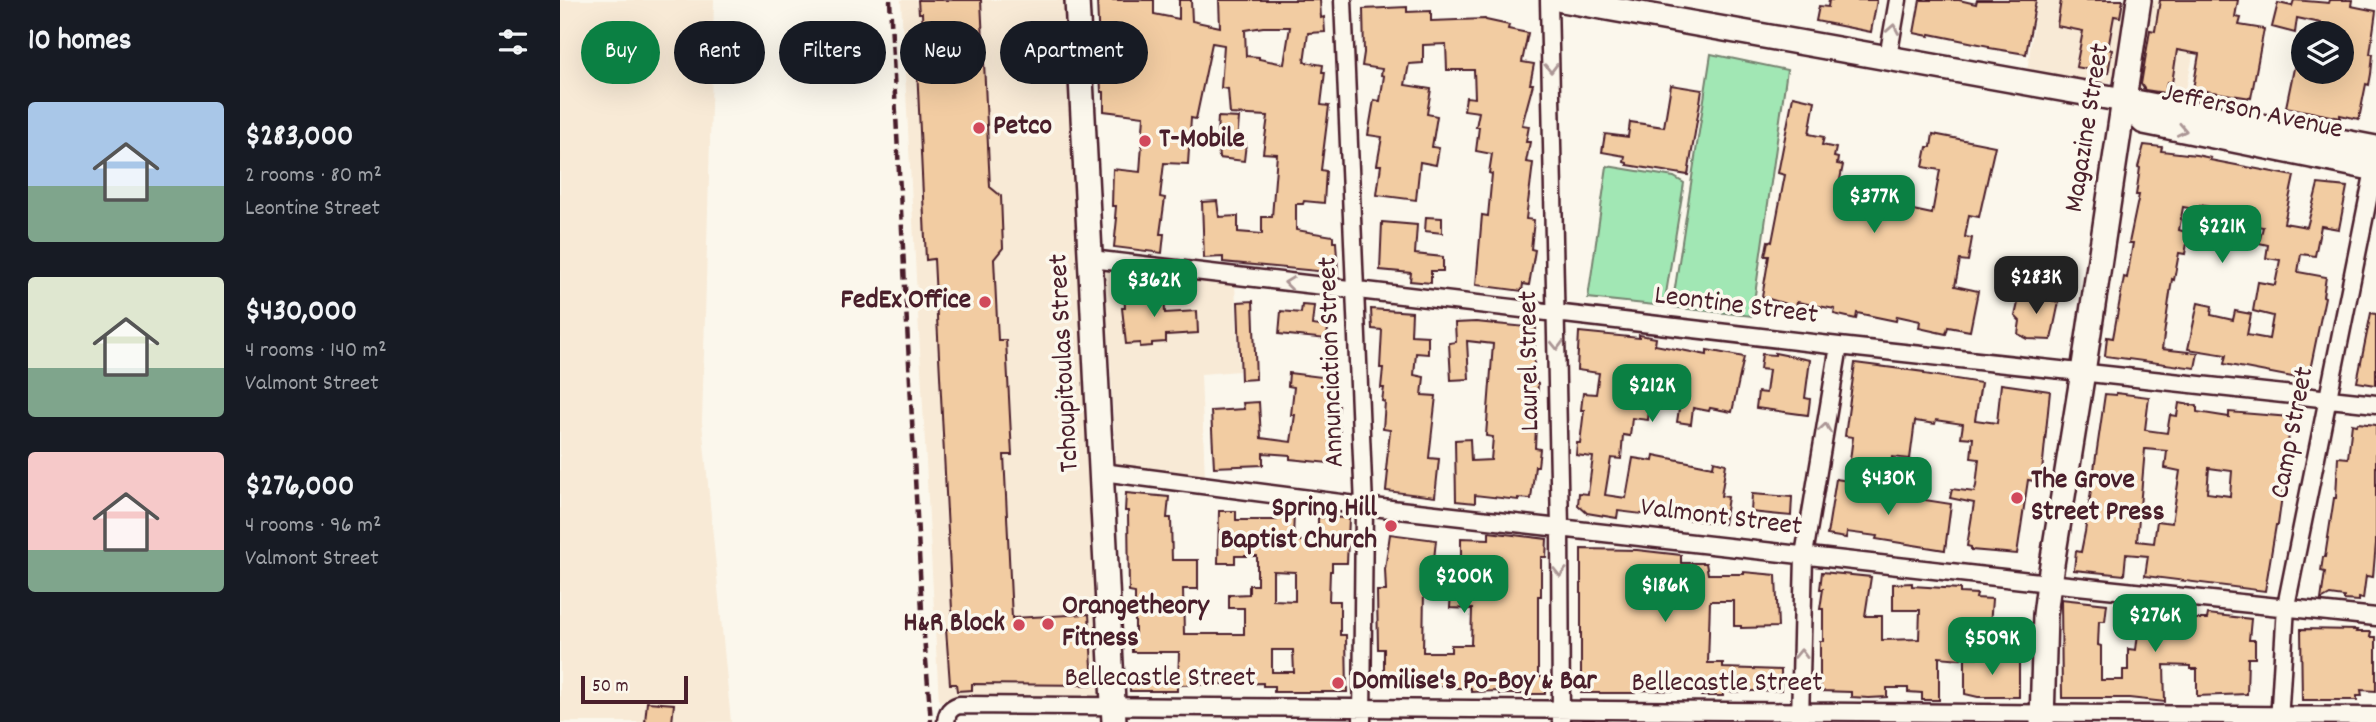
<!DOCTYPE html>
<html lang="en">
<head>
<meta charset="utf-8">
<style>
	:root { --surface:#171b24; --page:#20242c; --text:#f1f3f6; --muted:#9ea1a6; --accent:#0b8043 }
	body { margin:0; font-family:Dekko,sans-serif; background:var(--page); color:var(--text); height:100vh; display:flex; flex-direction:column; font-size:26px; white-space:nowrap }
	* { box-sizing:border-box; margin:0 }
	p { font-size:23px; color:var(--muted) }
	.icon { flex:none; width:38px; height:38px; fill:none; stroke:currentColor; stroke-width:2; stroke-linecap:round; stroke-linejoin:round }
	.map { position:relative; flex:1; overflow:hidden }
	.side { display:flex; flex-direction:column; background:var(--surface); width:560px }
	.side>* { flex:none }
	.top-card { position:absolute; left:21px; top:21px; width:665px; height:63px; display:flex; gap:14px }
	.tools { position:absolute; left:1731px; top:21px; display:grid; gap:14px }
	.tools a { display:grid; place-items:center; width:63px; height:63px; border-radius:50%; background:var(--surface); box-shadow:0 7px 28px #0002; font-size:35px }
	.scale { position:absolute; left:21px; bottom:18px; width:107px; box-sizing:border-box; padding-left:7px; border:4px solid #4a1f2b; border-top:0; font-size:19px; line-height:24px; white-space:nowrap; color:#4a1f2b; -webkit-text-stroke:5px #fbf7ec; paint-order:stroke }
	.price { position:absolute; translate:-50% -60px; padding:0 16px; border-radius:14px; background:var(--accent); color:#fff; font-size:23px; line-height:46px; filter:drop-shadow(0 2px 4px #0008) }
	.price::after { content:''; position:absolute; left:50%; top:42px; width:21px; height:16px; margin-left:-10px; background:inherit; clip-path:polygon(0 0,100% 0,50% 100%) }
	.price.selected { background:#222; color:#fff }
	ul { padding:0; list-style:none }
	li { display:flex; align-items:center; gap:21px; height:175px; padding:0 28px }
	li span { display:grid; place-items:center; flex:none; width:196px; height:140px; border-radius:7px; color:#555 }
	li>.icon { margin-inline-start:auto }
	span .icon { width:84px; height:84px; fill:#fffc; stroke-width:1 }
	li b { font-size:30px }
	h2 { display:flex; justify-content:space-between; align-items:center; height:84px; padding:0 28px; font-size:30px }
	.chip { padding:0 24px; border-radius:32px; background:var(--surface); box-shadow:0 7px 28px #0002; font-size:24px; line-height:63px }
	.chip.selected { background:var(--accent); color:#fff }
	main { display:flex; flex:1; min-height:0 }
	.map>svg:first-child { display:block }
	.built { fill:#f8ead6 }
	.green { fill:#a1e7b4; stroke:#768370; stroke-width:2 }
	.building { fill:#f2cca2; stroke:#4a1f2b; stroke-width:2; fill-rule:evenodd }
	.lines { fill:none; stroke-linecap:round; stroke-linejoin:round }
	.street-casing { stroke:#4a1f2b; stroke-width:21 }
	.secondary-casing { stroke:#4a1f2b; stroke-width:28 }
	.street { stroke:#fbf7ec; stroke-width:16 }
	.secondary { stroke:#fbf7ec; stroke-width:23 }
	.rail { stroke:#4a1f2b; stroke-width:4.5; stroke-dasharray:10 5; stroke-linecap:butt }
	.oneway { stroke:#ab9695 }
	.poi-dot { fill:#d1495b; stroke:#fbf7ec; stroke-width:2.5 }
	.labels { text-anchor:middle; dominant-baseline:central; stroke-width:7; stroke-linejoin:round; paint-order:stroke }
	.street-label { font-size:28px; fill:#4a1f2b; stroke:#fbf7ec }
	.poi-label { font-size:28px; font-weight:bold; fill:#4a1f2b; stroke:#fbf7ec; text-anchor:start }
</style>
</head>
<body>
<main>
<section class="side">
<h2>10 homes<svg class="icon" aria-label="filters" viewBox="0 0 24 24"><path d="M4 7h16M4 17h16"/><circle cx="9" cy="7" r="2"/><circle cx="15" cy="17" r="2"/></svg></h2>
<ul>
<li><span style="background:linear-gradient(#a9c7e8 60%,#7fa58c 0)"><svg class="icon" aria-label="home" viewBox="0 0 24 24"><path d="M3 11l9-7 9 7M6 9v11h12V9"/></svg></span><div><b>$283,000</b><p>2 rooms · 80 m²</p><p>Leontine Street</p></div></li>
<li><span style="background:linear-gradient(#dfe7d0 65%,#7fa58c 0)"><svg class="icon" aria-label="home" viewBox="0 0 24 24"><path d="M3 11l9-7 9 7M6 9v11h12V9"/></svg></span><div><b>$430,000</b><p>4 rooms · 140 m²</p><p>Valmont Street</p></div></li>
<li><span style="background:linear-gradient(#f6c9c9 70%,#7fa58c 0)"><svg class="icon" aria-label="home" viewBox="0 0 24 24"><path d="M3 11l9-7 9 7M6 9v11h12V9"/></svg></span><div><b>$276,000</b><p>4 rooms · 96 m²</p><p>Valmont Street</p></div></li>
</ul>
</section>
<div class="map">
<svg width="1816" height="722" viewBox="0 0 1816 722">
	<rect width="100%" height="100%" fill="#fbf7ec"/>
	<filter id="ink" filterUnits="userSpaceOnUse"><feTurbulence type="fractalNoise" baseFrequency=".0143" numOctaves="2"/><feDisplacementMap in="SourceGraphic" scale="14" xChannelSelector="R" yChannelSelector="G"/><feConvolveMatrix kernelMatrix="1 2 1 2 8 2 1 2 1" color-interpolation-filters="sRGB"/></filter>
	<g filter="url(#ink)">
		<path class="built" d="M0,0H154L142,422L171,722H0Z
			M341,0H505L539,697L398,696L379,702Z
			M1477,0H1567L1553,80L1548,83L1467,72Z
			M1593,0H1668L1641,18L1623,103L1583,93L1579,89Z
			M545,269L675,284L679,371L641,374L645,479L556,465Z"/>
		<path class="green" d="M1151,54L1227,70L1192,316L1112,307Z
			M1047,166L1114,177L1124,183L1104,306L1028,298Z"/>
		<path class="building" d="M358,0H421L430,187L441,196L443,248L434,259L438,340H446L452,455H444L452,618L529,614L533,685L412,684V690L397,691L396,684H390L386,629H393L374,259L366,260L357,67H364L362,13H359Z
			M537,0H594V14L619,19V0H631L632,21L660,27L659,0H760L761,18L764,17L765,32L748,33L744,62L763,65L762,72H765L761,105L769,106L761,170L766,171L764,203L744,201L743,204H736V230L773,236V242H776L778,273L663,262V257L644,258L642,202L657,201L659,217L678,216V232L702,234V217H712L717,154L703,153L708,116L670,114L668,89L661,88L664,45L652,43L636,119L631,118L628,164L604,163L600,197L605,198L600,234H604L602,253L554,247L557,218H555L556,206H552L553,169L580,172L584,116L544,111V92H541ZM703,27H730L724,64L699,59V57L686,56L685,30Z
			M1269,0H1317L1311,32L1256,21L1259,6L1268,7Z
			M1360,0H1399L1416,4L1417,0H1476L1466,54L1429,48V46L1370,34L1369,36L1354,33Z
			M1501,0H1563L1560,17L1554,16L1548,49L1552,50L1548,73L1516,67L1523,31L1497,26Z
			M1600,0H1678L1675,17L1681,18L1679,25L1704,29L1691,98L1633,89L1639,54L1617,50L1612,83L1607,82L1605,93L1585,90L1581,84L1590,30L1595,31Z
			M1734,0L1769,3L1770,0H1792L1791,6L1816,11L1810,54H1813L1811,74L1809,85L1806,84L1799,119L1780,115V118L1726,107L1738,49L1743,50V72H1782V33H1759L1761,23L1737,18L1735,33L1712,27L1718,3L1732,6Z
			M847,7V12L871,11V21L925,19L926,20L949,25L948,29L968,33L962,62L974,64L970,84H973L962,125L969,126L966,142H970L966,162L973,163L966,219L974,220L971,249L975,250L969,285L963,284L962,291L916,285L922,215L928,216L932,174L929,173L932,154L916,151L919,127H916L919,112L904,110L906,97L915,98L914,70H887L886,44L863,45V63L849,64L845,85L871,89L867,114L877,116L872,147L879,148L876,165L860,162L856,200L817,195L821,165H817L822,137L808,135L814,100L820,101L824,76L821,75L822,69L802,66L804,53L803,9Z
			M1111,85L1142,90L1128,175L1067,165V163L1064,162L1065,156L1042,152L1045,134L1068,137L1070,122L1104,127Z
			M1233,96L1255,101L1249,134L1264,137L1262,145L1276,148L1274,157L1278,158L1277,164L1283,165L1277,194L1372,214L1380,170L1363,167L1367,147H1371L1373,134L1435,146L1419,217L1409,215L1405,237L1412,238L1408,261L1400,260L1395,286L1418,291L1410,331L1388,327L1386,334L1359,328L1360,321L1337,316L1336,321L1297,313L1296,319L1274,314L1275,309L1237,302L1236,307L1202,297L1209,256H1205L1208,241L1212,242L1225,175L1218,173Z
			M658,117L679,118L677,142L686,143L684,161L659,158L657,135Z
			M1584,145L1602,147L1601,151L1636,155L1651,158L1650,160L1734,176L1724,223L1747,227L1758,184L1787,187L1779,229L1761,226L1755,256L1741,254L1738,272L1766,277L1763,296L1765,297L1748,380L1664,364L1666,355L1628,349L1638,303L1652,306L1651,315L1673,320L1675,311L1691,314L1687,335L1709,339L1713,316L1693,311L1698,282L1715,285L1720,260L1706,258L1708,245L1699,243L1703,227L1680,223L1681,214L1640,205L1639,210L1623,207L1619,230L1629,233L1625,254L1619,253L1614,280L1612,279L1602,349L1638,353L1635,368L1545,356L1547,337L1553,338L1564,277L1567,278L1573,243H1569L1579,195H1576L1580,168L1578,167Z
			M866,217L882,218V233L865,231Z
			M822,222L857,225L855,254L883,257V271H871V283L850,281L851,273L820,270Z
			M604,290L605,313L637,311L638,333L606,335V342L592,343V346L580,347V343L566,344L562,308H565L564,292Z
			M1461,290L1494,297L1493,301L1499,302L1491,340L1468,339L1458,334L1460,321L1455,316Z
			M693,301L696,379L681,380L678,302Z
			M742,305L754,306L752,325L768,327L767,339L719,334L721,311L741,313Z
			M811,309L852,312L851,335L868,336V354L856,353L854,375L864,377L862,395L876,396L869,458L879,459L875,497L826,491L828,471L826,470L830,430L823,429L825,402L822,401L824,388H821L823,368H820L822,330L812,329Z
			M1811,313L1816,314V385L1797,382Z
			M916,322L976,328L973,382L978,383L975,448L980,449L978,466H975L971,499L958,498V500L915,495V503L896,501L895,440L910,439L911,461L931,460L933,437L926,436L933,344L907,341L909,379L891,380L889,343L896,342L895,323Z
			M1019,332L1079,338V335L1096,338L1095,345L1147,355V350L1184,357L1172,412L1150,408L1149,411L1133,408L1131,424L1117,422L1121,396L1091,390L1088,420L1072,418L1070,436L1063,435L1061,459L1051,458L1045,495L1066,498L1073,458L1093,461L1094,455L1153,467L1154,461L1166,464L1161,496L1168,497L1164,524L1058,511L1057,518L1027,513L1018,505L1019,493L1028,494L1033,457L1016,455L1017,443H1020L1024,410H1021L1023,393L1036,394L1039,373L1017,370Z
			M1215,353L1250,360L1245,398L1250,399L1248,415L1196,408L1198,392L1206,393L1209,370L1200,369L1202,354L1215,355Z
			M1295,363L1364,372V374L1421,383L1415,420L1437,423L1441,384L1490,391L1481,482L1468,480L1457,554L1411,550V547L1407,546L1414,503L1390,498L1392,489L1414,492L1416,486L1419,459L1411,458L1413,438L1401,437L1403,424L1376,420L1375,424L1355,421L1350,459L1332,457L1331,464L1290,460L1293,437L1285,436Z
			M729,373L770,378L769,384H774L772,406H779L776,427H780L778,464L730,459V455L703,453V465L654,467L651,411L684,409L683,403L699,402L701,438L731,442L735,415H731L734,387L728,386Z
			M1556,393L1589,397L1585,430L1607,433L1610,415L1617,416L1619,403L1637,406V412L1669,417V412L1730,417L1725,488H1723L1718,525H1716L1705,591L1585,576L1588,556L1566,554L1564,575L1514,570L1516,551L1521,552L1525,532L1545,394L1556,395ZM1585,449L1607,451L1605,468L1620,471L1612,523L1597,521L1594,543L1577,541ZM1649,468L1672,471L1670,496L1647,493Z
			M1798,423L1816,425V543L1813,577L1806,576L1803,599L1799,598V601L1784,600V597L1770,595L1761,600L1765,572L1761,571L1763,557H1765L1774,498H1776L1778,457L1788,458L1792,424L1797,425Z
			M1276,479L1295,482L1294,489L1391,504L1385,550L1316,539L1317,536L1287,532L1286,538L1267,535Z
			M566,493L609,497L607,518H611L612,560H638V589H623L624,634H684V608H669V595L689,594V585H697V556H675V563H658L659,511H676V520H717V510L734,511L733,541H758V517L789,518L787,563H772V571H770L769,601H780V635H786L787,692H714V686H703V683L618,685L619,652H572V634H575V593L569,592L568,511H565ZM713,571L735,572V601L713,600ZM712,650H733L734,672H712Z
			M1192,494L1232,497L1231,516L1191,512Z
			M929,532L987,539L986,557H981V596H978V677H985V694H939V691L911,692V688H891V686H861V674H839V685L824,686V649H818L817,591H826L825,569L830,534L876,540L873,569L901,568V538L929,539ZM891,590L890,608L912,609L911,645H891V652H863L864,591Z
			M1021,549L1077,550L1121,555V563H1146L1148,574H1184V572L1216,575L1218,627L1181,628V626H1174V601H1150L1148,663H1163V668L1221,670V690L1163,692V696H1141V691L1076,690V693H1021Z
			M1262,572L1311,577L1305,616H1322V640L1359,639L1360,610H1333V584L1352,583V586L1400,589V593L1417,594L1416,598L1432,599L1430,626L1404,624L1401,659L1379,657V700H1362V693L1348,692V688H1327V697L1309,698L1291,697V692L1260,691V641H1263V609H1260L1263,589H1260Z
			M1501,599L1547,604L1545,621H1539L1538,645L1541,646V680H1563V670H1568V649L1576,650L1581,608H1605V619H1647L1648,614L1691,619L1689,640H1695V658H1688L1687,694L1637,696V669H1630V666L1604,665L1605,702L1569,698H1502Z
			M1741,629L1797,630L1796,632H1811L1810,637H1816V691L1801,690L1802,696H1797V700H1742Z
			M1405,657L1459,658V697H1418L1405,694Z
			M570,674H617V691H570Z
			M87,702L114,704L112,722H85Z"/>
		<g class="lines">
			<g class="street-casing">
				<path id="street" d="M783,0L804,506L802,722
					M989,0L1000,527L1001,722
					M1328,57L1338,0
					M531,259L1279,346L1816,404
					M542,472L804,506L1489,583L1816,617
					M1240,720L1244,555L1279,346
					M386,722C387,712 390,708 399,705L1816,716
					M1719,722L1726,606L1816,160"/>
			</g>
			<g class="secondary-casing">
				<path id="secondary" d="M517,0L554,722
					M1002,0L1586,104L1816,148
					M1563,101L1584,122L1816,169
					M1482,722L1485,615L1489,583L1523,372L1579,0"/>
			</g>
			<use href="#street" class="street"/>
			<use href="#secondary" class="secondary"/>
			<path class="rail" d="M330,0L362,611L371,722"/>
		</g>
		<defs><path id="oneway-chevron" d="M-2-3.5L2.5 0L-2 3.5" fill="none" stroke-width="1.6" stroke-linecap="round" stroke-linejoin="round" transform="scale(1.75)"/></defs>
		<g class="oneway">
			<use href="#oneway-chevron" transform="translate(1333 29) rotate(-80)"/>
			<use href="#oneway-chevron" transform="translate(991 68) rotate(89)"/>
			<use href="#oneway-chevron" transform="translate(1622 130) rotate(12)"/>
			<use href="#oneway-chevron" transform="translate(729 283) rotate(-173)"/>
			<use href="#oneway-chevron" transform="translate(997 345) rotate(89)"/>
			<use href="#oneway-chevron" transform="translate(1265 428) rotate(-81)"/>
			<use href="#oneway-chevron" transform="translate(1000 572) rotate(90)"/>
			<use href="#oneway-chevron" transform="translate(1241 654) rotate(-89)"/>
		</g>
	</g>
	<g class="poi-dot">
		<circle cx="419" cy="128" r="7"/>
		<circle cx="585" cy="141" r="7"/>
		<circle cx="425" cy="302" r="7"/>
		<circle cx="1457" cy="498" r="7"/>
		<circle cx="831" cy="526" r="7"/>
		<circle cx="488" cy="624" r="7"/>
		<circle cx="459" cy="625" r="7"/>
		<circle cx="778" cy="683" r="7"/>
	</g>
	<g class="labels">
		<g class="street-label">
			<text transform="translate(1692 113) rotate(12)">Jefferson Avenue</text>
			<text transform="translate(1529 128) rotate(-81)">Magazine Street</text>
			<text transform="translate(1176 307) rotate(7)">Leontine Street</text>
			<text transform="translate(971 361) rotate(-91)">Laurel Street</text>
			<text transform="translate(773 362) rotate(-92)">Annunciation Street</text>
			<text transform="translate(506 363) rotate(-93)">Tchoupitoulas Street</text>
			<text transform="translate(1734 433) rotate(-79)">Camp Street</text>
			<text transform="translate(1161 519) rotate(7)">Valmont Street</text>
			<text x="600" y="680">Bellecastle Street</text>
			<text x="1167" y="685">Bellecastle Street</text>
		</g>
		<g class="poi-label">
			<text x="433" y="128">Petco</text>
			<text x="599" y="141">T-Mobile</text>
			<text x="411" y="302" text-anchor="end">FedEx Office</text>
			<text x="1471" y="482">The Grove<tspan x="1471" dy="32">Street Press</tspan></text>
			<text x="817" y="510" text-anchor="end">Spring Hill<tspan x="817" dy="32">Baptist Church</tspan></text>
			<text x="502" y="608">Orangetheory<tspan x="502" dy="32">Fitness</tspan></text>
			<text x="445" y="625" text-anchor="end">H&amp;R Block</text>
			<text x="792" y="683">Domilise's Po-Boy &amp; Bar</text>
		</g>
	</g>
</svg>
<div class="tools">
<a><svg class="icon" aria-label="layers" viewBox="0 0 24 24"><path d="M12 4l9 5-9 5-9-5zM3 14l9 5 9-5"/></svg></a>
</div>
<div class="scale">50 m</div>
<b class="price" style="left:1314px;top:235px">$377K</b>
<b class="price" style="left:1662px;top:265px">$221K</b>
<b class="price selected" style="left:1476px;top:316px">$283K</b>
<b class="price" style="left:594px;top:319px">$362K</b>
<b class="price" style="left:1092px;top:424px">$212K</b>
<b class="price" style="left:1328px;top:517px">$430K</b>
<b class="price" style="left:904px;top:615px">$200K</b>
<b class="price" style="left:1105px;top:624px">$186K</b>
<b class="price" style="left:1595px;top:654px">$276K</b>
<b class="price" style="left:1432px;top:677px">$509K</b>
<div class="top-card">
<a class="chip selected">Buy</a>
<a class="chip">Rent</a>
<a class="chip">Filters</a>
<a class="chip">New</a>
<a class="chip">Apartment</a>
</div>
</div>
</main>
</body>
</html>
